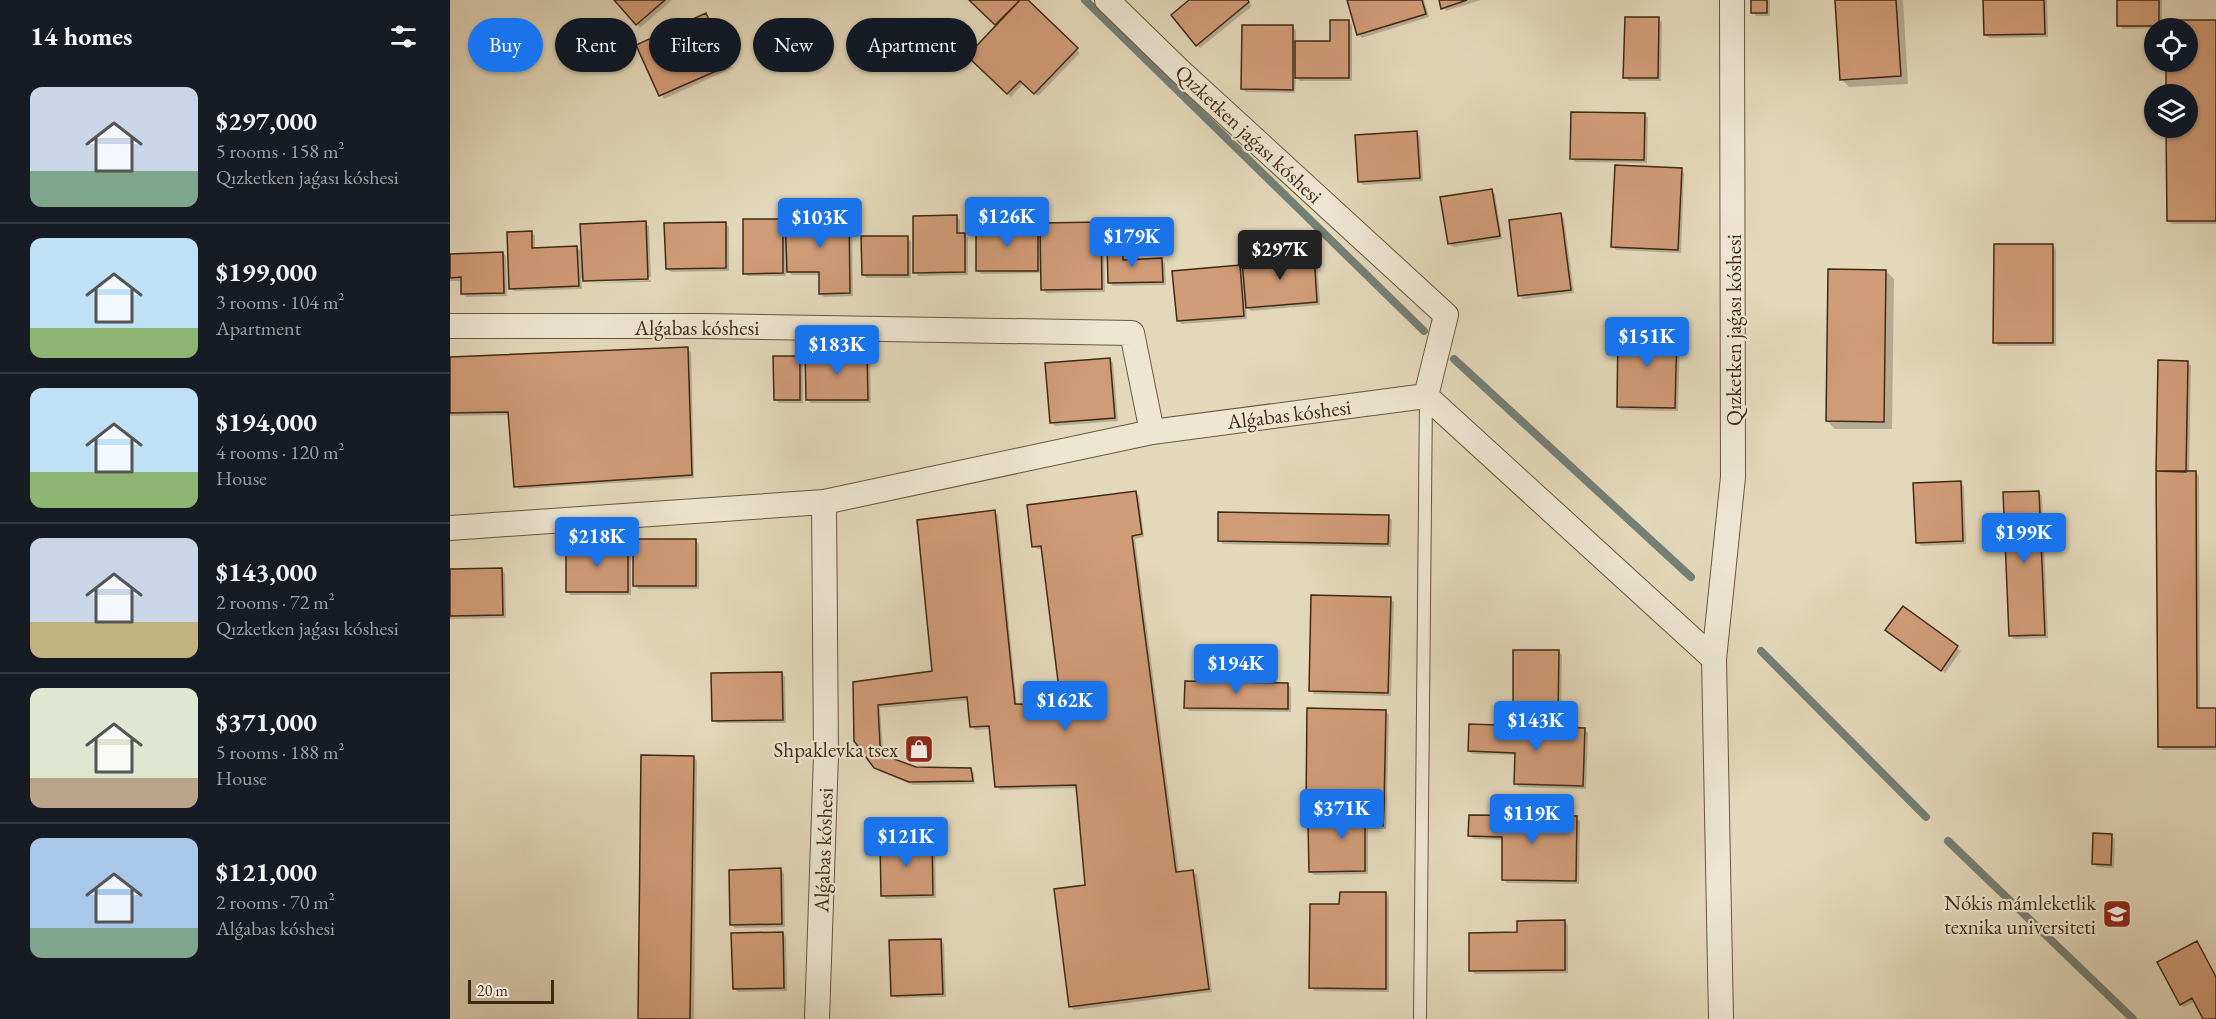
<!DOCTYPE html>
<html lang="en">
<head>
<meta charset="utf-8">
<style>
	:root { --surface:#171b24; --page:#242831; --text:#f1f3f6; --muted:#9ea1a6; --line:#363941; --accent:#1a73e8 }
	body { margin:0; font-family:"EB Garamond",serif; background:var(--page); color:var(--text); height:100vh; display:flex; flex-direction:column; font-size:22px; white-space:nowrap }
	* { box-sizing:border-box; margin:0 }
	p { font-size:20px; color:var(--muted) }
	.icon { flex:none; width:33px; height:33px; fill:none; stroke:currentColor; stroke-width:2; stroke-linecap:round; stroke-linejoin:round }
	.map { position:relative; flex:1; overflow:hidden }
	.details { display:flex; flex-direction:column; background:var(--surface); width:450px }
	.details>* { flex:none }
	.top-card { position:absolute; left:18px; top:18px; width:570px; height:54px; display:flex; gap:12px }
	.fabs { position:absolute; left:1694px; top:18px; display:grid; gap:12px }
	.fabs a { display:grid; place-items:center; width:54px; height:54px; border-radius:50%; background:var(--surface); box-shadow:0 2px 4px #0004; font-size:30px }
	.scale { position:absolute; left:18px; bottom:15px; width:86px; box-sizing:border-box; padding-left:6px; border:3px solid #402914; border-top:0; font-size:16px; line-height:21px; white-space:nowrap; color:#402914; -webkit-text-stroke:4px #ede6d2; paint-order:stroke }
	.price { position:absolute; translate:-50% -51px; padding:0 14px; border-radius:6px; background:var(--accent); color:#fff; font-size:20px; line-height:39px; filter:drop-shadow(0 2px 3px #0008) }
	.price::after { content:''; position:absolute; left:50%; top:36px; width:18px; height:14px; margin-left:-9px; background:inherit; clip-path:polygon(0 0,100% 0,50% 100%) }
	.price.on { background:#222; color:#fff }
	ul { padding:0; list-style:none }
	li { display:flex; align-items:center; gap:18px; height:150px; padding:0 30px }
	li+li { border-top:2px solid var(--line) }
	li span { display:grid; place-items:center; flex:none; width:168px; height:120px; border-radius:12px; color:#555 }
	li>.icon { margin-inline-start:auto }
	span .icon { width:72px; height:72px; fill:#fffc; stroke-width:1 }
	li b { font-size:26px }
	h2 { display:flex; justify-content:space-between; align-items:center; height:72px; padding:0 30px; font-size:26px }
	.chip { padding:0 21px; border-radius:27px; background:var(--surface); box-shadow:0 2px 4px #0004; font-size:21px; line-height:54px }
	.chip.on { background:var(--accent); color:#fff }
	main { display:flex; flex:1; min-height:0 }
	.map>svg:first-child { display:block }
	.shadow { fill:#0003 }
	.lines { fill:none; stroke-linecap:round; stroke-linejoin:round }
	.stream { stroke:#747f75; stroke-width:8 }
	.building { fill:#d09b77; stroke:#402914; stroke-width:1.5 }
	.service-casing { stroke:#69553e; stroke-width:14 }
	.minor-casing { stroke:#69553e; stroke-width:26 }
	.service { stroke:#ede6d2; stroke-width:12 }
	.minor { stroke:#ede6d2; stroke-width:24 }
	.labels { text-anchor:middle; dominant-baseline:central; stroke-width:4.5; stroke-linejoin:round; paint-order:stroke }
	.street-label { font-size:21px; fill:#402914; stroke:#ede6d2 }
	.poi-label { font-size:21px; fill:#402914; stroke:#ede6d2; text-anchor:end }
</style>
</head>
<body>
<main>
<section class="details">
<h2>14 homes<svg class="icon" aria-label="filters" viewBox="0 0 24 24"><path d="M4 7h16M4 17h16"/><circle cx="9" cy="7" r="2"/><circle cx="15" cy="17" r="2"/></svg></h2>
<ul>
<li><span style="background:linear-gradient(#c9d6e8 70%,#7fa58c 0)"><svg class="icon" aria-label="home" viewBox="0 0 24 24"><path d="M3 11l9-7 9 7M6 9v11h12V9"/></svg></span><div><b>$297,000</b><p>5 rooms · 158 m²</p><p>Qızketken jaǵası kóshesi</p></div></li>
<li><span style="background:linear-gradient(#bfe0f5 75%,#8fb573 0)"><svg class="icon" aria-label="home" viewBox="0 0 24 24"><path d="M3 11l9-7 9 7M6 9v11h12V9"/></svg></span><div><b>$199,000</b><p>3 rooms · 104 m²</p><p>Apartment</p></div></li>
<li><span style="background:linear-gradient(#bfe0f5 70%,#8fb573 0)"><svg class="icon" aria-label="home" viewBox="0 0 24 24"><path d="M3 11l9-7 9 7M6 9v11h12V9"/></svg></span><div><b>$194,000</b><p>4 rooms · 120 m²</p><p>House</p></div></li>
<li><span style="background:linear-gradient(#c9d6e8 70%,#c2b280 0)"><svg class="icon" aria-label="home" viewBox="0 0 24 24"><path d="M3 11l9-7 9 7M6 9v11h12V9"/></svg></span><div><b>$143,000</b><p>2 rooms · 72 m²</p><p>Qızketken jaǵası kóshesi</p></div></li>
<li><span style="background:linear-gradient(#dfe7d0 75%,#b9a48a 0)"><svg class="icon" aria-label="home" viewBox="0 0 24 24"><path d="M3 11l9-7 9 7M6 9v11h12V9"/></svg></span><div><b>$371,000</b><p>5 rooms · 188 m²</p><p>House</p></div></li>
<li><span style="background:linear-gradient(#a9c7e8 75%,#7fa58c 0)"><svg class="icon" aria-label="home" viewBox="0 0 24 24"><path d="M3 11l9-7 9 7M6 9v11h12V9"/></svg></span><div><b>$121,000</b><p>2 rooms · 70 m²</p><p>Alǵabas kóshesi</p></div></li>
</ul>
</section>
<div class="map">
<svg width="1766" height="1019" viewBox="0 0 1766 1019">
	<rect width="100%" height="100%" fill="#e3d8ba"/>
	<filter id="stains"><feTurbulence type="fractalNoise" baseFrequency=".00333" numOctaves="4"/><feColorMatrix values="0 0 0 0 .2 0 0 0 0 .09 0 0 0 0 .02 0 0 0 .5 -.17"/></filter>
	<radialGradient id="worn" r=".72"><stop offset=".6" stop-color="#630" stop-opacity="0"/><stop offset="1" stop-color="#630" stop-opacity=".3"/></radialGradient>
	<path class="shadow" d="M166,0H222L190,28Z
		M521,0H576L630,53L588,96L574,83L561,97L519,56L547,26Z
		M741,0H797L802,6L750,48L747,45Z
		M899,0H974L979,17L912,38L909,34Z
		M990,0H1031L996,11Z
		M1303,0H1320V16H1306L1303,12Z
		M1387,0H1453L1458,84L1399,87L1391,79Z
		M1534,0H1597L1598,37L1539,38L1535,35Z
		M1669,0H1712V28L1673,29L1669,25Z
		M256,15L282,68L214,99L188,45Z
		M1208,19L1212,22L1211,81H1179L1175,77Z
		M898,21L902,25V81H850L846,77L845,93L796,92L792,89L843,27L846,30V42H881Z
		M1718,21H1766V224H1722L1718,220V128H1737V94H1718V62H1737V28H1718Z
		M1195,115L1198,118L1197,163L1125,162L1122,158Z
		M967,133L970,136L973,181L913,185L909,181Z
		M1231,169L1234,173L1231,253L1166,250L1163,246Z
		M1041,190L1045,194L1052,239L1003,247L1000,244Z
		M398,215L402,219L403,296L374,297L370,294V275H342L336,270V276H298L295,273L333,220L337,225Z
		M1111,215L1114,218L1124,293L1073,299L1070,296Z
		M507,217L510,220V235L518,238V275L468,276L465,272Z
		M195,223L199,226L201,277L136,280V282L131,278L132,289L64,291L61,288L81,232L85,236V249L127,247L133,254Z
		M275,223L279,227V271L221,272L217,269Z
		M651,224L654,227L655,292L596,293L593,289V273L531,274L528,270L588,225L592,229Z
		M457,238L461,241V278H417L413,275Z
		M672,245L676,249V261L711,260L715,263L716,285L663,286L660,283Z
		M1603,246L1606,249V346H1548L1545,342Z
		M53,253L56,257L57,296L16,297L13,294L12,281H0V255Z
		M863,255L867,259L870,305L801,311L796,305L797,319L732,324L728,321L789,266L795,272Z
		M1436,271L1444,279L1442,429H1385L1377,421Z
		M201,280V282L136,283Z
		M1226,332L1230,336L1228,411L1172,410L1168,407Z
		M237,349L241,352L244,478L69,489L65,486L60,415L0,416V358Z
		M417,354L420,357L421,403H361L357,399Z
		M349,358L353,361V403H329L326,400Z
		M660,359L663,363L668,421L605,426L602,423Z
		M1737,362L1741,366L1739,473L1745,472L1749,476L1750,709H1766V750H1713L1709,747Z
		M1510,483L1514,486L1516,544L1471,546L1467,542Z
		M685,492L689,496L694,537L685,539L729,873L743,872L747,875L762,992L624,1010L621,1007L606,890L636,886L628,788L550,790L547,786L541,729L525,730L522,727L519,700L430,708L433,750L437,758L466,769H521L524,773L525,784L463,785L429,771L425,767L404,683L484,673L544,511L548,515L567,706L613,707L593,549H587L583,546Z
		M1588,492L1592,496L1598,638L1564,639L1560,635Z
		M938,517L942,520L941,547L773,544L769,540Z
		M245,540L249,544V589H188L185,585Z
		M177,546L181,550V595H121L117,592Z
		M0,570H52L55,573L56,618L0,619Z
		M940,599L944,602L941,696L864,694L861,690Z
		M1453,608L1511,651L1495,673L1441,634Z
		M1108,651L1112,655L1111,720H1068L1064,716Z
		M332,673L335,677L336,723H267L264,720Z
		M838,684L841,688V712L739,711L736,707Z
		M935,711L939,715L936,829H918V874L864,875L860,871L889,825V810L861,809L857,805Z
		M1134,729L1138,733L1136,789L1069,787L1066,784V755L1023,754L1019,751Z
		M244,757L247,761L244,1019H189Z
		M1126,818L1130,821L1129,884L1057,883L1054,880V840L1024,839L1020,836Z
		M1662,836L1665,839L1664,868L1647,867L1643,863Z
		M481,841L485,845L486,898L436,899L432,895Z
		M331,870L334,874L335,927L285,928L281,925Z
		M936,893L939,897V992L864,991L861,987L891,906Z
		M1114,921L1118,925V973L1025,974L1021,970L1068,934Z
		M333,934L336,937L337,991L288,992L284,988Z
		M491,940L494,944L496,997L446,998L442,995Z
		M1747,943L1766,976V1019H1755L1746,1001L1734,1007L1731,1004Z"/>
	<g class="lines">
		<path class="stream" d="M635,0L974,331
			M1004,359L1241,577
			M1311,651L1476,817
			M1498,841L1683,1019"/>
	</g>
	<path class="building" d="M164,0H215L186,25Z
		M519,0H570L545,25Z
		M570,0H578L628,48L584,94L570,81L557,94L517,56Z
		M739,0H798L799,2L746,46L721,15Z
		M897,0H972L976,14L907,35Z
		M989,0H1017L991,9Z
		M1301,0H1317V13H1301Z
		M1385,0H1446L1451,76L1390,80Z
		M1533,0H1594L1595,34L1534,35Z
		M1667,0H1709V26H1667Z
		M256,13L280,65L209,96L186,45Z
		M1175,17H1209L1208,78H1173Z
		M880,20H899V78H845V41H880Z
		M1716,20H1766V221H1717L1716,128H1737V94H1716V62H1737V28H1716Z
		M792,25H843V90L791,89Z
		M1121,112L1195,113L1194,160L1120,159Z
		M967,131L970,178L908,182L905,135Z
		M1165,165L1232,168L1228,250L1161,247Z
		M1042,189L1050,236L998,244L990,197Z
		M399,213L400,293L369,294V272H337L335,215Z
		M1111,213L1121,290L1068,296L1059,220Z
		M507,215V233H515V272L463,273V216Z
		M293,219H333V273L293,274Z
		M196,221L198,279L133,281L130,224Z
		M276,222V268L216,269L214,223Z
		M651,222L652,289L591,290L590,223Z
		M526,224H588V271H526Z
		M82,231V248L127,246L129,286L59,289L57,232Z
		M411,236H458V275H412Z
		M673,244V260L712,258L713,282L658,283L657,245Z
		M1544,244H1603V343H1543Z
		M53,252L54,293L11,294V277L0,278V254Z
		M864,254L867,302L796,308L792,260Z
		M790,265L794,316L727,321L722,271Z
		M1378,269L1436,270L1434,422L1376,421Z
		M1168,329L1227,330L1225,408L1167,407Z
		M238,347L242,475L64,487L58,412L0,413V357Z
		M417,352L418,400H356L355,353Z
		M323,356H350V400H324Z
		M660,358L665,418L600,423L595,363Z
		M1708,360L1738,361L1736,472L1706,471Z
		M1706,471H1746L1747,708H1766V747H1708Z
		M1511,481L1513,541L1466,543L1463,483Z
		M686,491L692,534L682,536L726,872L743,870L759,989L619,1007L604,889L635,885L626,785L545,787L539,726L520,727L517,697L428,705L430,745L436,756L466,767L521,768L523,781L459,782L424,768L404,741L403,682L482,671L467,520L545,510L565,704L611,705L591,546L582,547L577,505Z
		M1589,491L1595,635L1559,636L1553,492Z
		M768,512L939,515L938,544L768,541Z
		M183,539H246V586H183Z
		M116,545H178V592H116Z
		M52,568L53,615L0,616V569Z
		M861,595L941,597L938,693L859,691Z
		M1453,606L1508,646L1491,671L1435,630Z
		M1063,650H1109L1108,717H1063Z
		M332,672L333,720L262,721L261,673Z
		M735,681L838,683V709L734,708Z
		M857,708L936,710L934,808L856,806Z
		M1019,724L1135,728L1133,786L1064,784L1065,753L1018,751Z
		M191,755L244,756L240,1019H188Z
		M888,807L934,808L933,826H915V871L859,872L858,824L888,823Z
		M1019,815L1127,816L1126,881L1052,880V837L1018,836Z
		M1643,833L1662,834L1661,865L1642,864Z
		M482,840L483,895L431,896L430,841Z
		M331,868L332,924L280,925L279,870Z
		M890,892H936V989L859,988L860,904H889Z
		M1115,920V970L1019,971V933L1067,932V921Z
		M333,932L334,988L283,989L281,933Z
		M491,939L493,994L441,996L439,940Z
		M1747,941L1766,977V1019H1753L1742,998L1730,1005L1707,962Z"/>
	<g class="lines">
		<g class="service-casing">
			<path id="service" d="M970,1019L976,397"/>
		</g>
		<g class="minor-casing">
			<path id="minor" d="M657,0L730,71L996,315L976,396
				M0,326H254L682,333L702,432
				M976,396L1264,659
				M0,528L374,502L702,432L976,396
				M367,1019L376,755L374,502
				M1271,1019L1264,659L1283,477L1282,0"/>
		</g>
		<use href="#service" class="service"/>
		<use href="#minor" class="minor"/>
	</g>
	<defs>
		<g id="shop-square" transform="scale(1.5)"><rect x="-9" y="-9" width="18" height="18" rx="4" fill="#8f2418" stroke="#ede6d2"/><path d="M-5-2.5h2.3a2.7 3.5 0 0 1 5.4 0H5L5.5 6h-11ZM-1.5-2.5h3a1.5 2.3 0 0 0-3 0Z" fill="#fff"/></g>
		<g id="university-square" transform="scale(1.5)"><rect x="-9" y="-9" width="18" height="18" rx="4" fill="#8f2418" stroke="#ede6d2"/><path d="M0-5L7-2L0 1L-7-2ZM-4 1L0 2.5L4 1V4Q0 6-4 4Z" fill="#fff"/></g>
	</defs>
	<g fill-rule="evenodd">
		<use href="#shop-square" x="469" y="749"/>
		<use href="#university-square" x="1667" y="914"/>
	</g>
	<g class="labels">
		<g class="street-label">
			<text transform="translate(799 134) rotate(43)">Qızketken jaǵası kóshesi</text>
			<text x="247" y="327">Alǵabas kóshesi</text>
			<text transform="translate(1283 330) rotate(-90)">Qızketken jaǵası kóshesi</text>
			<text transform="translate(839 414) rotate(-7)">Alǵabas kóshesi</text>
			<text transform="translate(373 850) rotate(-88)">Alǵabas kóshesi</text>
		</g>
		<g class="poi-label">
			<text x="448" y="749">Shpaklevka tsex</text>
			<text x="1646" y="902">Nókis mámleketlik<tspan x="1646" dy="24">texnika universiteti</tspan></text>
		</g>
	</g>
	<rect width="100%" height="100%" filter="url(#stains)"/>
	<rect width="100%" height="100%" fill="url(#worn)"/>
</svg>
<div class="fabs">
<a><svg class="icon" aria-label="locate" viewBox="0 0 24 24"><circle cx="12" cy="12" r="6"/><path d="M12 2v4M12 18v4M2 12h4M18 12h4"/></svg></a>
<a><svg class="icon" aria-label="layers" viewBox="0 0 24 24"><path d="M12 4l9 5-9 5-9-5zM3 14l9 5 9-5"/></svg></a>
</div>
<div class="scale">20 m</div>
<b class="price" style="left:557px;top:248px">$126K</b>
<b class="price" style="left:370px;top:249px">$103K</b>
<b class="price" style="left:682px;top:268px">$179K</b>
<b class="price on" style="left:830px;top:281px">$297K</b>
<b class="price" style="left:1197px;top:368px">$151K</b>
<b class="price" style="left:387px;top:376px">$183K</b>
<b class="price" style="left:1574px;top:564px">$199K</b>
<b class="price" style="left:147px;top:568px">$218K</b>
<b class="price" style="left:786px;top:695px">$194K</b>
<b class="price" style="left:615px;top:732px">$162K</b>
<b class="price" style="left:1086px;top:752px">$143K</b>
<b class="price" style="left:892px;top:840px">$371K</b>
<b class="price" style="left:1082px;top:845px">$119K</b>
<b class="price" style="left:456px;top:868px">$121K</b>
<div class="top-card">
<a class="chip on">Buy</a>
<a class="chip">Rent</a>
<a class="chip">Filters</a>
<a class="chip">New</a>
<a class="chip">Apartment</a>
</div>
</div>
</main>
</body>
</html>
